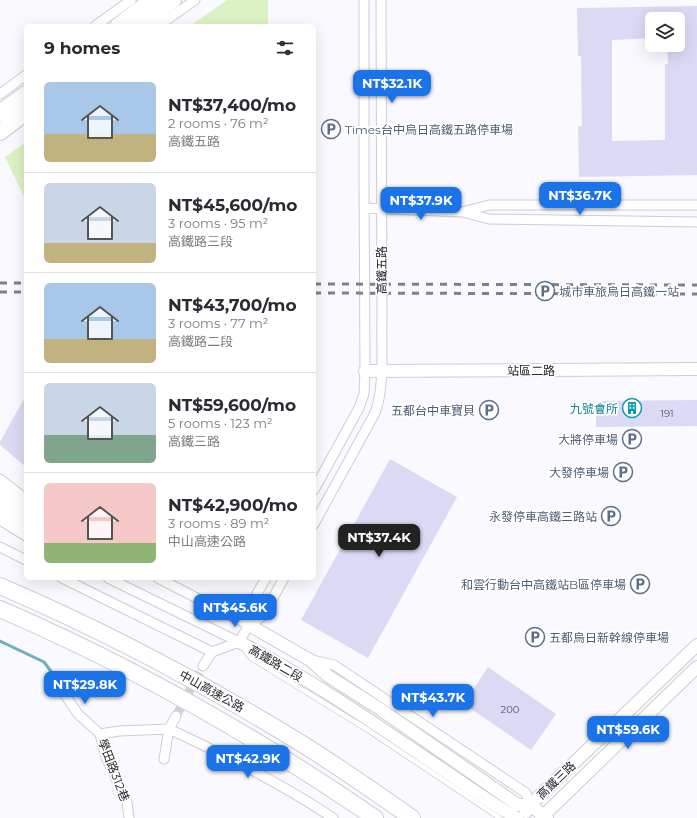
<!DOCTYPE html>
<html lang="en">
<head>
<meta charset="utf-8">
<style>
	:root { --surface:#fff; --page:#f2f2f3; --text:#2b2b33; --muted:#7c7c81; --line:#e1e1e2; --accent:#1a73e8 }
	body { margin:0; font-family:Montserrat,"Noto Sans TC",sans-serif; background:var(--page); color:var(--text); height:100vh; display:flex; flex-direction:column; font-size:15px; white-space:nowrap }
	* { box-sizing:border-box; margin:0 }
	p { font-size:13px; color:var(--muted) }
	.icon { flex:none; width:22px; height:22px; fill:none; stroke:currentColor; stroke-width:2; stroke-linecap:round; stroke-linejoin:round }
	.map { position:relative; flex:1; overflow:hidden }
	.details { position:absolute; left:24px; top:24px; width:292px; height:556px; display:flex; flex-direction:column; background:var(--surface); border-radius:6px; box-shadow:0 4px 16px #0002 }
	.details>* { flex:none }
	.tools { position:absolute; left:645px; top:12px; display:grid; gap:8px }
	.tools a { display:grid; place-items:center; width:40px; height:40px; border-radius:6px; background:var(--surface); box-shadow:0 4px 16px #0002; font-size:20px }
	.price { position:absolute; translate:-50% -34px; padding:0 9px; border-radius:8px; background:var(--accent); color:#fff; font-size:13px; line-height:26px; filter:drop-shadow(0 1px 2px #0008) }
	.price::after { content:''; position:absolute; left:50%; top:24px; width:12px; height:9px; margin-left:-6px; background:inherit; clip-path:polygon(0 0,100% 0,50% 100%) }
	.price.active { background:#222; color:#fff }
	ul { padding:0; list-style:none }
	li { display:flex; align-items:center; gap:12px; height:100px; padding:0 20px }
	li+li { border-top:1px solid var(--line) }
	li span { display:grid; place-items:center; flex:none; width:112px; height:80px; border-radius:6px; color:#555 }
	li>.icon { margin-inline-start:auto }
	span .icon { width:48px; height:48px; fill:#fffc; stroke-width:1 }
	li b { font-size:17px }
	h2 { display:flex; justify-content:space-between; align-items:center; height:48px; padding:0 20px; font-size:17px }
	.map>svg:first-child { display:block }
	.green { fill:#dbf2c5 }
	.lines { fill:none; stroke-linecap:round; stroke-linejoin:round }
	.stream { stroke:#6eb1b7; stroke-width:3 }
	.building { fill:#dbdaf5; fill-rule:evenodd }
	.street-tunnel { stroke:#cfcfd4; stroke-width:9; stroke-dasharray:9 4.5; stroke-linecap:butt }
	.lane-casing { stroke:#cecdd5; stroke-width:6 }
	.street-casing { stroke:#cecdd5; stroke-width:11 }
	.secondary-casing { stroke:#cecdd5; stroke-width:14 }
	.highway-casing { stroke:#cecdd5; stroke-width:18 }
	.lane { stroke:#fff; stroke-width:4.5 }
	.street { stroke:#fff; stroke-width:9 }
	.secondary { stroke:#fff; stroke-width:12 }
	.highway { stroke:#fff; stroke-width:16 }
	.rail { stroke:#818185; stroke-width:3; stroke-dasharray:7 7; stroke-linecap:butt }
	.labels { text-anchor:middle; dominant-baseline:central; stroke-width:3.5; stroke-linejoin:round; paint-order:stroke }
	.number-label { font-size:10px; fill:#54545d }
	.service-label { font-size:12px; fill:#4e5e75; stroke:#fff; text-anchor:end }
	.street-label { font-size:12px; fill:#27272a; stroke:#fff }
	.culture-label { font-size:12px; fill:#0d838f; stroke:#fff; text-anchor:end }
</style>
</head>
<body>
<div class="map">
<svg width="697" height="818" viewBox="0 0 697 818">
	<rect width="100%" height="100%" fill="#f9f9ff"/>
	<path class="green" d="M227,0H268V26H190Z
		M26,142V201L5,157Z"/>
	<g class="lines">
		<path class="stream" d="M0,641L44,662L53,674"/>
	</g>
	<path class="building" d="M697,6V175L579,177L578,126H582L581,56H578L577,8ZM652,19H678V45H667L668,64H665V140L612,141V40L652,38Z
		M26,395V467L0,445V442Z
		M697,400V426L596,427V414H601V401Z
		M390,459L457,497L368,658L301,620Z
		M488,667L556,714L531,750L464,704Z"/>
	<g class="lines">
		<path class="street-tunnel" d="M176,716L203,666"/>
		<g class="lane-casing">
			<path id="lane" d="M245,650L251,658L368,730L500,818"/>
		</g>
		<g class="street-casing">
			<path id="street" d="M95,26L131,0
				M158,26L195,0
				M0,94L26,75
				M364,208L462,212L489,205H697
				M463,212L489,219L697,222
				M0,479L26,499
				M314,490L359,408L364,394L365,371L364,177V0
				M0,520L26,536
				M314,524L375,413C385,386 381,349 382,320L381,0
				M0,547L26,560
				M62,578L212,652
				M108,578L239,642
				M158,578L249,625
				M249,625V608L266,578
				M239,642L249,625L263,616L284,578
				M312,660L334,665L526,793L530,805
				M203,666L212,652L239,642
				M59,686L78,714L100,734
				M164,759L169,729C225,755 281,783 333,818
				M129,818L127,802L106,757L100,734L119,731L169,729L176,716"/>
		</g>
		<g class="secondary-casing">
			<path id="secondary" d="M365,371L697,369
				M249,625L310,660L328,676L380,709L518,805H530L547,818
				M239,642C305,676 368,719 430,761C459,780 487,801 517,818
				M526,812L530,805L697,645
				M541,818L697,667"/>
		</g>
		<g class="highway-casing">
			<path id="highway" d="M118,26L152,0
				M139,26L173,0
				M0,113L26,94
				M0,132L26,112
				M0,492L26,511
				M0,506L26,525
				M0,586C103,630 203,683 299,742C338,766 375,792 412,818
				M0,609C132,666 257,737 375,818"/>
		</g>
		<use href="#lane" class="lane"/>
		<use href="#street" class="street"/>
		<use href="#secondary" class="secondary"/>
		<use href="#highway" class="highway"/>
		<path class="rail" d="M0,283H26
			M314,284L697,285
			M0,292H26
			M314,293L697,294"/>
	</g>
	<defs>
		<g id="parking-ring" transform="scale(1)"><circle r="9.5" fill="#fff" stroke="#5c6f8a" stroke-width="1.5"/><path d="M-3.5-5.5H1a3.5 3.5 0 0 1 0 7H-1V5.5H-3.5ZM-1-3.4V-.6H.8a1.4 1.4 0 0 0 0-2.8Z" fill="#5c6f8a"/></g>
		<g id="building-ring" transform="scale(1)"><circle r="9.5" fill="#fff" stroke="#0f9aa8" stroke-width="1.5"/><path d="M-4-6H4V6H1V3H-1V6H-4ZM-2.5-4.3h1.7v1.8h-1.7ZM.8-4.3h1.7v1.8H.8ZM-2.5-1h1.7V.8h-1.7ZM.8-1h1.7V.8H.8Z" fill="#0f9aa8"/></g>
	</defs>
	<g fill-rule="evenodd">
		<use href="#parking-ring" x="331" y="129"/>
		<use href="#parking-ring" x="545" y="291"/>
		<use href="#building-ring" x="632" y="408"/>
		<use href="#parking-ring" x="489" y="410"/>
		<use href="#parking-ring" x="632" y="439"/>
		<use href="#parking-ring" x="623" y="472"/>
		<use href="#parking-ring" x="611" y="516"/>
		<use href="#parking-ring" x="640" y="584"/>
		<use href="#parking-ring" x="535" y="637"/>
	</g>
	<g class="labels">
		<g class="number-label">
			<text x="667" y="413">191</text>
			<text x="510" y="709">200</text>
		</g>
		<g class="service-label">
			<text x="345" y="129" text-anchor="start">Times台中烏日高鐵五路停車場</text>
			<text x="559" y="291" text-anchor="start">城市車旅烏日高鐵一站</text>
			<text x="475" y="410">五都台中車寶貝</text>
			<text x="618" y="439">大將停車場</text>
			<text x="609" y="472">大發停車場</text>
			<text x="597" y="516">永發停車高鐵三路站</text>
			<text x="626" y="584">和雲行動台中高鐵站B區停車場</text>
			<text x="549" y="637" text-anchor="start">五都烏日新幹線停車場</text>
		</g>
		<g class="street-label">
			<text transform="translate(381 270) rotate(-90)">高鐵五路</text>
			<text x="531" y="370">站區二路</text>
			<text transform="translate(276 663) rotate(30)">高鐵路二段</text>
			<text transform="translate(212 691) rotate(29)">中山高速公路</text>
			<text transform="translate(114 770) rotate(69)">學田路312巷</text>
			<text transform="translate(556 780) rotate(-44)">高鐵三路</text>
		</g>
		<g class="culture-label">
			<text x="618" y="408">九號會所</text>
		</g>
	</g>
</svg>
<div class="tools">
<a><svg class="icon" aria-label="layers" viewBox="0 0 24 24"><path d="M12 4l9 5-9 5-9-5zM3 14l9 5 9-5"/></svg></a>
</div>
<b class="price" style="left:392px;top:104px">NT$32.1K</b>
<b class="price" style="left:580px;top:216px">NT$36.7K</b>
<b class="price" style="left:421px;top:221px">NT$37.9K</b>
<b class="price active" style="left:379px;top:558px">NT$37.4K</b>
<b class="price" style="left:235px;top:628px">NT$45.6K</b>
<b class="price" style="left:85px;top:705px">NT$29.8K</b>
<b class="price" style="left:433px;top:718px">NT$43.7K</b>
<b class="price" style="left:628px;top:750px">NT$59.6K</b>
<b class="price" style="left:248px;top:779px">NT$42.9K</b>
<section class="details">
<h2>9 homes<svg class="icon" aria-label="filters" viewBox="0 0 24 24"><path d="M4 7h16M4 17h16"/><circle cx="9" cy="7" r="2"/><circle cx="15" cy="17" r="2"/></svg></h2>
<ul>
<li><span style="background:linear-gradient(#a9c7e8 65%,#c2b280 0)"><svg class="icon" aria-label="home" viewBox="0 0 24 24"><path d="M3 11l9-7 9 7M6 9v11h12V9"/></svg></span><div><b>NT$37,400/mo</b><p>2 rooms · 76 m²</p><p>高鐵五路</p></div></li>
<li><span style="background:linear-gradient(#c9d6e8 75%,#c2b280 0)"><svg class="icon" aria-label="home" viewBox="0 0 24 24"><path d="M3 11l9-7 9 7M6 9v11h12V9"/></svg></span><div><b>NT$45,600/mo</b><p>3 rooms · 95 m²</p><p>高鐵路三段</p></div></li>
<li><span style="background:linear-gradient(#a9c7e8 70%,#c2b280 0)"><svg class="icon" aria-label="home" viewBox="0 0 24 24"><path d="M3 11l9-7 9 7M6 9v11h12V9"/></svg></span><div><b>NT$43,700/mo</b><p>3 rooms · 77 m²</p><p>高鐵路二段</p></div></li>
<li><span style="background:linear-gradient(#c9d6e8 65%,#7fa58c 0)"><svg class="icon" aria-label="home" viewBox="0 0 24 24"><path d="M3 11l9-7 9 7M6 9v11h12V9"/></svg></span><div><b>NT$59,600/mo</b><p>5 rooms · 123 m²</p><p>高鐵三路</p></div></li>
<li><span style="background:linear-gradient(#f6c9c9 75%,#8fb573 0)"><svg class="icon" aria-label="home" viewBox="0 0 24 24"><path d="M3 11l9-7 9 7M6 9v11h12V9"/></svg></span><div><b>NT$42,900/mo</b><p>3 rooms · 89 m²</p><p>中山高速公路</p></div></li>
</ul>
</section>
</div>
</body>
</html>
